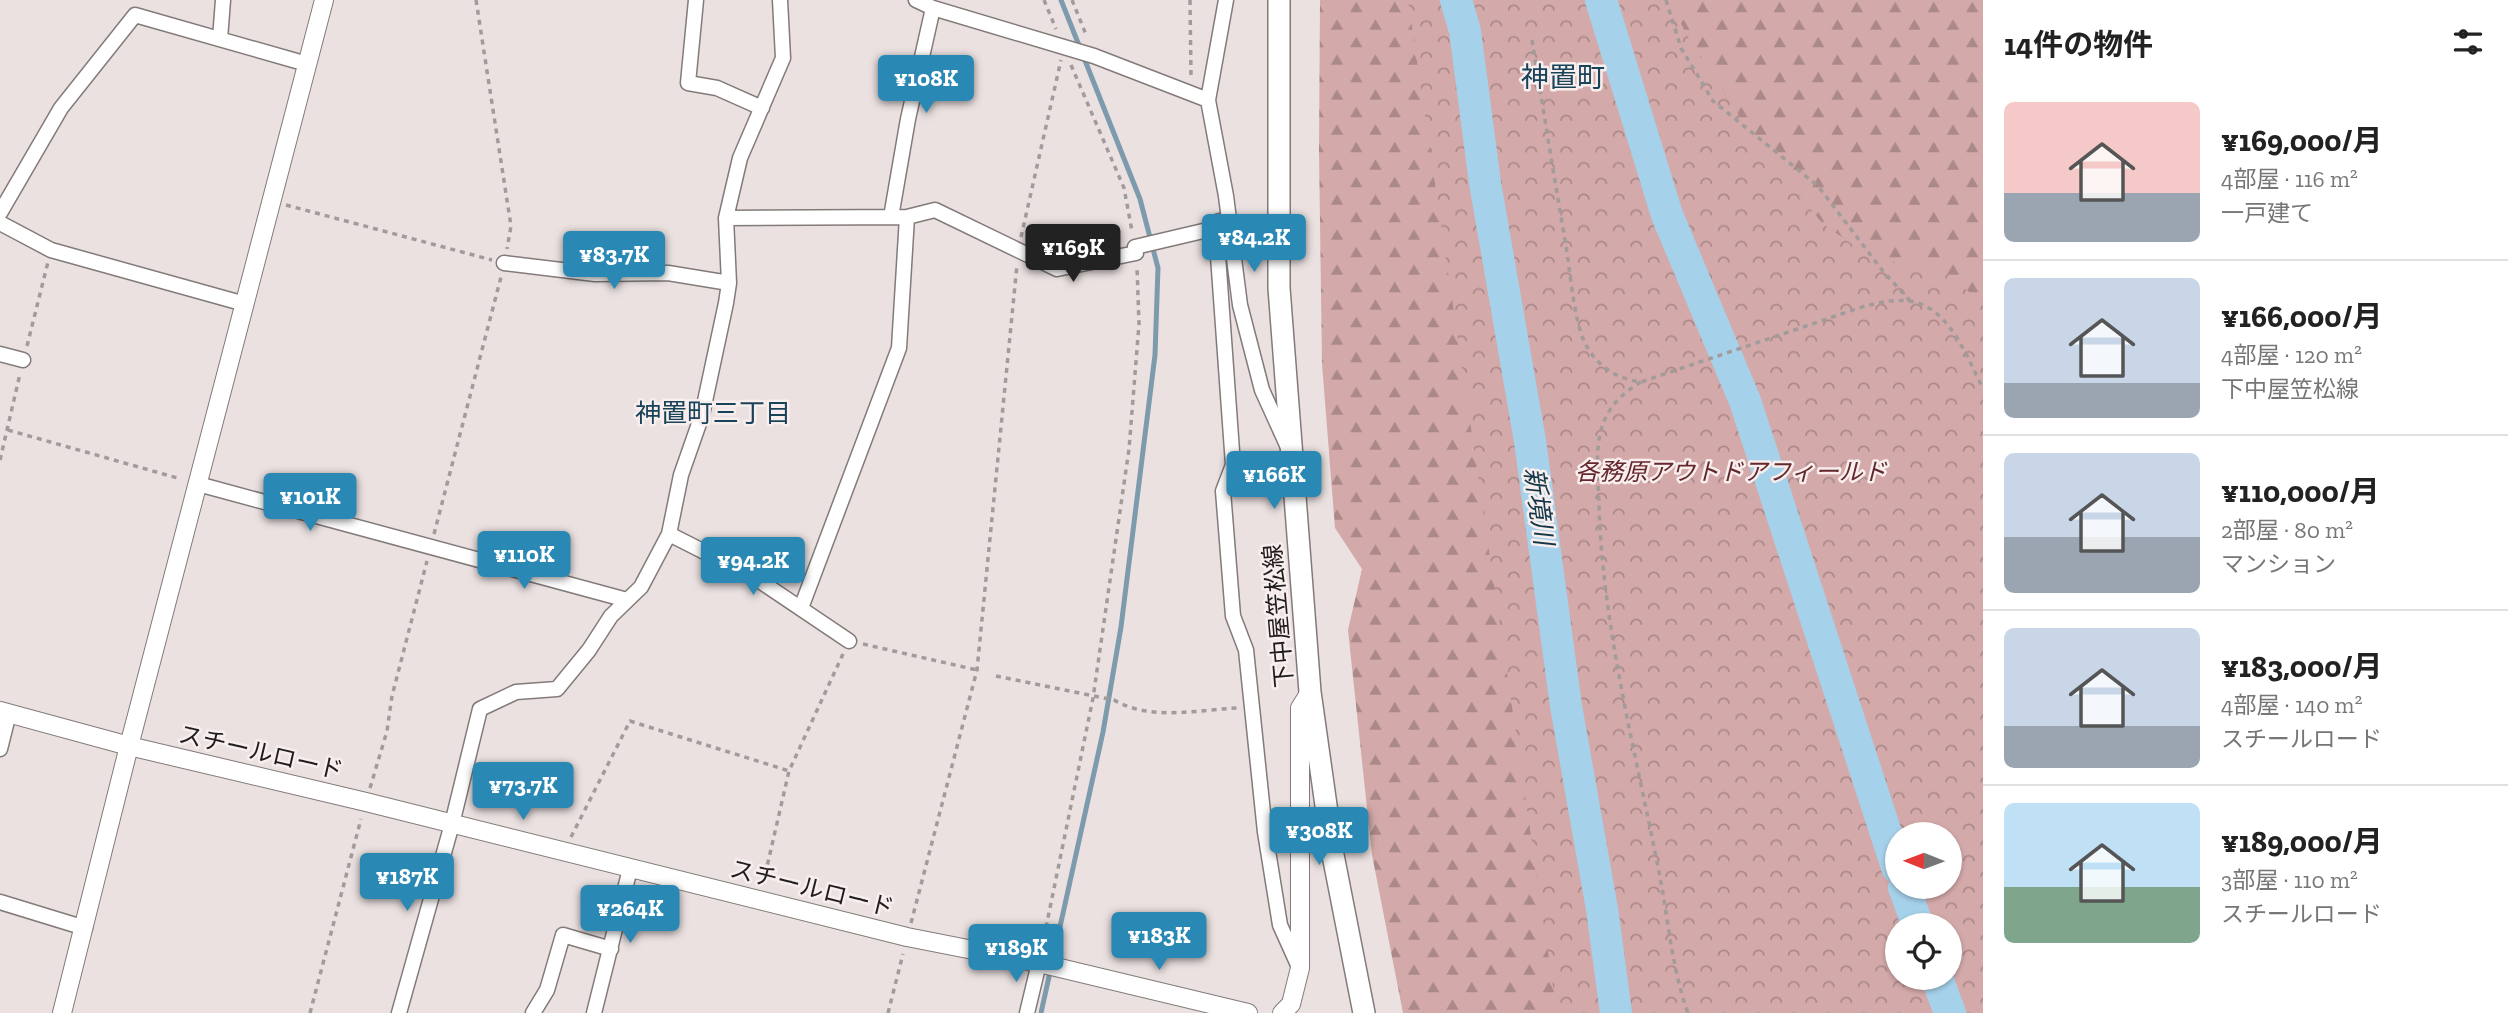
<!DOCTYPE html>
<html lang="ja">
<head>
<meta charset="utf-8">
<style>
	:root { --surface:#fff; --page:#f6f6f6; --text:#222; --muted:#767676; --line:#e0e0e0; --accent:#2988b4 }
	body { margin:0; font-family:"Zilla Slab","Noto Sans JP",serif; background:var(--page); color:var(--text); height:100vh; display:flex; flex-direction:column; font-size:26px; white-space:nowrap }
	* { box-sizing:border-box; margin:0 }
	p { font-size:23px; color:var(--muted) }
	.icon { flex:none; width:38px; height:38px; fill:none; stroke:currentColor; stroke-width:2; stroke-linecap:round; stroke-linejoin:round }
	.map { position:relative; flex:1; overflow:hidden }
	.drawer { display:flex; flex-direction:column; background:var(--surface); width:525px }
	.drawer>* { flex:none }
	.needle { width:46px; rotate:271deg }
	.fabs { position:absolute; left:1885px; top:822px; display:grid; gap:14px }
	.fabs a { display:grid; place-items:center; width:77px; height:77px; border-radius:50%; background:var(--surface); box-shadow:0 2px 5px #0004; font-size:35px }
	.price { position:absolute; translate:-50% -60px; padding:0 16px; border-radius:7px; background:var(--accent); color:#fff; font-size:23px; line-height:46px; filter:drop-shadow(0 2px 4px #0008) }
	.price::after { content:''; position:absolute; left:50%; top:42px; width:21px; height:16px; margin-left:-10px; background:inherit; clip-path:polygon(0 0,100% 0,50% 100%) }
	.price.active { background:#222; color:#fff }
	ul { padding:0; list-style:none }
	li { display:flex; align-items:center; gap:21px; height:175px; padding:0 21px }
	li+li { border-top:2px solid var(--line) }
	li span { display:grid; place-items:center; flex:none; width:196px; height:140px; border-radius:10px; color:#555 }
	li>.icon { margin-inline-start:auto }
	span .icon { width:84px; height:84px; fill:#fffc; stroke-width:1 }
	li b { font-size:30px }
	h2 { display:flex; justify-content:space-between; align-items:center; height:84px; padding:0 21px; font-size:30px }
	main { display:flex; flex:1; min-height:0 }
	.map>svg:first-child { display:block }
	.forest { fill:url(#forest-firs) }
	.park { fill:url(#park-crowns); fill-rule:evenodd }
	.lines { fill:none; stroke-linecap:round; stroke-linejoin:round }
	.stream { stroke:#7d9bac; stroke-width:5 }
	.river { stroke:#a5d1ea; stroke-width:32 }
	.minor-casing { stroke:#837a7a; stroke-width:17 }
	.tertiary-casing { stroke:#837a7a; stroke-width:20 }
	.secondary-casing { stroke:#837a7a; stroke-width:24 }
	.path { stroke:#a29b9b; stroke-width:3.5; stroke-dasharray:5 5; stroke-linecap:butt }
	.minor { stroke:#fff; stroke-width:14 }
	.tertiary { stroke:#fff; stroke-width:18 }
	.secondary { stroke:#fff; stroke-width:21 }
	.labels { text-anchor:middle; dominant-baseline:central; stroke-width:5; stroke-linejoin:round; paint-order:stroke }
	.park-label { font-size:24px; font-style:italic; fill:#64272c; stroke:#f8eeee }
	.street-label { font-size:24px; fill:#1f1c1c; stroke:#f8eeee }
	.neighbourhood-label { font-size:26px; fill:#184359; stroke:#f8eeee }
	.water-label { font-size:26px; font-style:italic; fill:#123749; stroke:#f8eeee }
	.quarter-label { font-size:28px; fill:#184359; stroke:#f8eeee }
</style>
</head>
<body>
<main>
<div class="map">
<svg width="1983" height="1013" viewBox="0 0 1983 1013">
	<defs>
		<pattern id="forest-firs" width="22" height="20" patternUnits="userSpaceOnUse" patternTransform="scale(1.75)"><rect width="22" height="20" fill="#d4a9a9"/><path d="M5 1l3.5 6h-7zM16 11l3.5 6h-7z" fill="#ab8989"/></pattern>
		<pattern id="park-crowns" width="20" height="18" patternUnits="userSpaceOnUse" patternTransform="scale(1.75)"><rect width="20" height="18" fill="#d4a9a9"/><path d="M2 6a3 3 0 1 1 6 0M12 15a3 3 0 1 1 6 0" fill="none" stroke="#ab8989"/></pattern>
	</defs>
	<rect width="100%" height="100%" fill="#ebe1e1"/>
	<path class="forest" d="M1320,0H1438L1596,1013H1403L1372,855L1348,630L1362,569L1335,528L1322,364L1319,151Z
		M1637,0H1983V1013L1950,978V835Z"/>
	<path class="park" d="M1408,0H1668L1690,40L1758,145L1823,224L1875,260L1938,266L1981,302L1983,307V1013H1557ZM1897,835H1950V887H1897ZM1897,926H1950V978H1897Z"/>
	<g class="lines">
		<path class="stream" d="M1041,1013L1103,732L1121,627L1155,355L1158,268L1140,199L1061,0"/>
		<path class="river" d="M1456,0L1465,31L1485,183L1530,441L1566,706L1602,909L1616,1013
			M1601,0L1667,215L1745,401L1897,867
			M1904,887L1918,926
			M1937,978L1950,1013"/>
		<g class="minor-casing">
			<path id="minor" d="M696,0L688,83L717,88L762,108
				M916,0L933,8L1094,56L1208,100
				M1226,0L1208,100L1226,196L1240,305L1262,390L1287,445
				M220,39L223,0
				M0,213L61,108L135,15L307,64
				M891,217L908,119L933,8
				M907,217L935,210L1057,269L1136,253
				M726,218L907,217L899,348L801,608
				M0,223L51,250L245,304
				M1216,228L1233,465L1223,491L1233,616L1246,650L1265,832L1280,925L1298,965
				M1135,247L1216,228L1219,221
				M504,263L595,274L668,273L729,283
				M0,354L23,360
				M198,484L627,600
				M669,534L754,577L849,641
				M0,749L9,713
				M0,902L85,928
				M399,1013L452,824L480,709L516,692L557,689L589,650L611,616L641,587L669,534L681,475L702,415L726,303L729,283L726,218L740,158L783,58L780,0
				M533,1013L547,990L563,935L611,949
				M594,1013L630,869
				M1027,1013L1039,963"/>
		</g>
		<g class="tertiary-casing">
			<path id="tertiary" d="M0,711L129,746L366,802L907,937L1039,963L1248,1013
				M62,1013L129,746L324,0
				M1282,1013L1291,1004L1300,968V708L1310,692"/>
		</g>
		<g class="secondary-casing">
			<path id="secondary" d="M1279,0V288L1310,692L1333,855L1364,1013"/>
		</g>
		<path class="path" d="M476,0L511,226L507,249
			M1044,0L1056,29
			M1072,0L1087,37
			M1190,0L1191,76
			M1666,0L1681,48L1713,101L1818,186L1882,270L1910,301
			M1532,40C1543,108 1554,177 1566,246C1570,271 1574,319 1584,341C1595,365 1616,379 1641,382L1865,306C1879,303 1894,299 1909,301C1949,306 1967,357 1983,389
			M1071,65L1124,188L1132,231
			M286,205L492,260
			M1021,237L1061,60
			M27,346L48,262
			M1641,382C1622,393 1607,408 1601,430C1595,453 1598,480 1599,504C1602,623 1635,750 1658,867C1668,915 1671,966 1688,1013
			M8,430L181,479
			M0,460L20,374
			M434,534L501,277
			M863,644L977,670
			M996,676L1114,700C1150,721 1197,710 1237,708
			M370,788L387,731L392,696L427,561
			M571,837L630,721L789,771
			M763,884L789,771L843,654
			M911,923L977,670L1017,265
			M1042,947L1093,698L1129,449L1139,324L1137,267
			M310,1013L361,819
			M888,1013L903,954"/>
		<use href="#minor" class="minor"/>
		<use href="#tertiary" class="tertiary"/>
		<use href="#secondary" class="secondary"/>
	</g>
	<g class="labels">
		<g class="park-label">
			<text x="1731" y="471">各務原アウトドアフィールド</text>
		</g>
		<g class="street-label">
			<text transform="translate(1278 616) rotate(-95)">下中屋笠松線</text>
			<text transform="translate(261 752) rotate(13)">スチールロード</text>
			<text transform="translate(812 888) rotate(14)">スチールロード</text>
		</g>
		<g class="neighbourhood-label">
			<text x="713" y="413">神置町三丁目</text>
		</g>
		<g class="water-label">
			<text transform="translate(1539 506) rotate(82)">新境川</text>
		</g>
		<g class="quarter-label">
			<text x="1563" y="77">神置町</text>
		</g>
	</g>
</svg>
<div class="fabs">
<a><svg class="needle" viewBox="-14 -14 28 28"><path d="M0-13l5 13h-10z" fill="#e53935"/><path d="M0 13l5-13h-10z" fill="#767676"/></svg></a>
<a><svg class="icon" aria-label="locate" viewBox="0 0 24 24"><circle cx="12" cy="12" r="6"/><path d="M12 2v4M12 18v4M2 12h4M18 12h4"/></svg></a>
</div>
<b class="price" style="left:926px;top:115px">¥108K</b>
<b class="price" style="left:1254px;top:274px">¥84.2K</b>
<b class="price active" style="left:1073px;top:284px">¥169K</b>
<b class="price" style="left:614px;top:291px">¥83.7K</b>
<b class="price" style="left:1274px;top:511px">¥166K</b>
<b class="price" style="left:310px;top:533px">¥101K</b>
<b class="price" style="left:524px;top:591px">¥110K</b>
<b class="price" style="left:753px;top:597px">¥94.2K</b>
<b class="price" style="left:523px;top:822px">¥73.7K</b>
<b class="price" style="left:1319px;top:867px">¥308K</b>
<b class="price" style="left:407px;top:913px">¥187K</b>
<b class="price" style="left:630px;top:945px">¥264K</b>
<b class="price" style="left:1159px;top:972px">¥183K</b>
<b class="price" style="left:1016px;top:984px">¥189K</b>
</div>
<section class="drawer">
<h2>14件の物件<svg class="icon" aria-label="filters" viewBox="0 0 24 24"><path d="M4 7h16M4 17h16"/><circle cx="9" cy="7" r="2"/><circle cx="15" cy="17" r="2"/></svg></h2>
<ul>
<li><span style="background:linear-gradient(#f6c9c9 65%,#9aa5b1 0)"><svg class="icon" aria-label="home" viewBox="0 0 24 24"><path d="M3 11l9-7 9 7M6 9v11h12V9"/></svg></span><div><b>¥169,000/月</b><p>4部屋 · 116 m²</p><p>一戸建て</p></div></li>
<li><span style="background:linear-gradient(#c9d6e8 75%,#9aa5b1 0)"><svg class="icon" aria-label="home" viewBox="0 0 24 24"><path d="M3 11l9-7 9 7M6 9v11h12V9"/></svg></span><div><b>¥166,000/月</b><p>4部屋 · 120 m²</p><p>下中屋笠松線</p></div></li>
<li><span style="background:linear-gradient(#c9d6e8 60%,#9aa5b1 0)"><svg class="icon" aria-label="home" viewBox="0 0 24 24"><path d="M3 11l9-7 9 7M6 9v11h12V9"/></svg></span><div><b>¥110,000/月</b><p>2部屋 · 80 m²</p><p>マンション</p></div></li>
<li><span style="background:linear-gradient(#c9d6e8 70%,#9aa5b1 0)"><svg class="icon" aria-label="home" viewBox="0 0 24 24"><path d="M3 11l9-7 9 7M6 9v11h12V9"/></svg></span><div><b>¥183,000/月</b><p>4部屋 · 140 m²</p><p>スチールロード</p></div></li>
<li><span style="background:linear-gradient(#bfe0f5 60%,#7fa58c 0)"><svg class="icon" aria-label="home" viewBox="0 0 24 24"><path d="M3 11l9-7 9 7M6 9v11h12V9"/></svg></span><div><b>¥189,000/月</b><p>3部屋 · 110 m²</p><p>スチールロード</p></div></li>
</ul>
</section>
</main>
</body>
</html>
